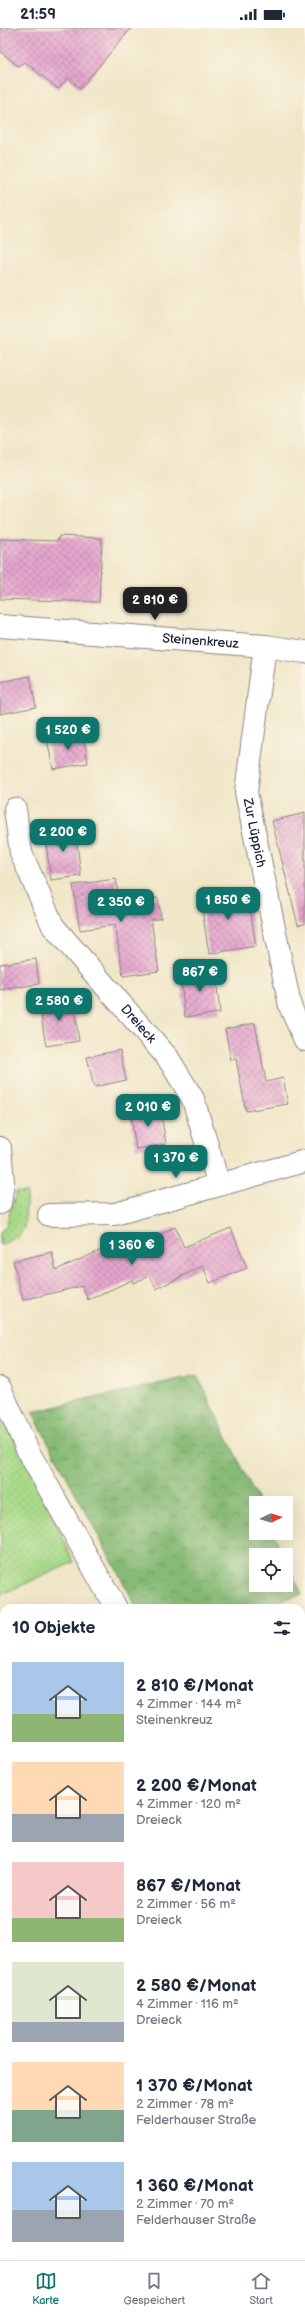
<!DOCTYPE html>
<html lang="de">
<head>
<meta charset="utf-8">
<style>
	:root { --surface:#fff; --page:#f6f6f7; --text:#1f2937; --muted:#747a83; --line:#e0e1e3; --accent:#0f766e }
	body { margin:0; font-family:"Balsamiq Sans",sans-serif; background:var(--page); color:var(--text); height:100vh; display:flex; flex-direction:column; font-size:15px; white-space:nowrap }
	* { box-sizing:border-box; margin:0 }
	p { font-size:13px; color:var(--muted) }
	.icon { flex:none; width:22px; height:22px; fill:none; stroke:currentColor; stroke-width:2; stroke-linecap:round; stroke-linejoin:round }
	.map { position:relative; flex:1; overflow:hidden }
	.sheet { position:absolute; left:0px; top:1576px; width:305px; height:656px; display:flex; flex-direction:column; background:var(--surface); border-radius:12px 12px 0 0; box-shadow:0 4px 16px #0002 }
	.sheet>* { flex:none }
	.needle { width:26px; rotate:85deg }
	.fabs { position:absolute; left:249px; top:1468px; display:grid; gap:8px }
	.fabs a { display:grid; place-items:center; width:44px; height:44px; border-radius:0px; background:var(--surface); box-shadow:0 4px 16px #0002; font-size:20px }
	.price { position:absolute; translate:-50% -34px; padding:0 9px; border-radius:8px; background:var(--accent); color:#fff; font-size:13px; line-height:26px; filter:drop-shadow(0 1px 2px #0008) }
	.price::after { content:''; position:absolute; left:50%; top:24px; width:12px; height:9px; margin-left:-6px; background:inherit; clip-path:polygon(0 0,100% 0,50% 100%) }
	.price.on { background:#222; color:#fff }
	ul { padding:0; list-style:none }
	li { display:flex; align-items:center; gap:12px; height:100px; padding:0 12px }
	li span { display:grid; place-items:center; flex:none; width:112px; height:80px; border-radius:0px; color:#555 }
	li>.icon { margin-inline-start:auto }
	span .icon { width:48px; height:48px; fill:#fffc; stroke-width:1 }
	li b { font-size:17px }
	h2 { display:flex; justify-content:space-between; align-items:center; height:48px; padding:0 12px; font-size:17px }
	.status { display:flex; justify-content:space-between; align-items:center; height:28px; padding:0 20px; background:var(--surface); direction:ltr }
	.status svg { height:11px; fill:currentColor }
	.tab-bar { display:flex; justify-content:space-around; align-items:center; height:56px; border-top:1px solid var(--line); background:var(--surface); font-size:11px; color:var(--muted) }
	.tab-bar a { display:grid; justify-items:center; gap:2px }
	.tab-bar .on { color:var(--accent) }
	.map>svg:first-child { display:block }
	.grass { fill:url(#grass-dots); stroke:#667e62 }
	.forest { fill:url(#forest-crowns); stroke:#546e58 }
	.building { fill:url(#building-cross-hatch) }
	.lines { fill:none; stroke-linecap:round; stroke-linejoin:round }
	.minor-casing { stroke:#898482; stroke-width:24 }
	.major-casing { stroke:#898482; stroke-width:24 }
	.minor { stroke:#fff; stroke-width:22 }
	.major { stroke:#fff; stroke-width:22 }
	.labels { text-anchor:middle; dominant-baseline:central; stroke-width:3.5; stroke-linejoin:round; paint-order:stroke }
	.street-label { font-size:13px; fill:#22223b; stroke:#fcf5e5 }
</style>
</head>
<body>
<div class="status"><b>21:59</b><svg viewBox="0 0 49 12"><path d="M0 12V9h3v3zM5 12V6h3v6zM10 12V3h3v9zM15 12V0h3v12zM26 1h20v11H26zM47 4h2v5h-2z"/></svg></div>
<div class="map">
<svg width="305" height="2232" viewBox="0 0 305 2232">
	<defs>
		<pattern id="grass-dots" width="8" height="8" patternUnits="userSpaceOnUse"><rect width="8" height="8" fill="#a9da89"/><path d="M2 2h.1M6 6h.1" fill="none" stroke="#91bb77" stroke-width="1.8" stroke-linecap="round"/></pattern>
		<pattern id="forest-crowns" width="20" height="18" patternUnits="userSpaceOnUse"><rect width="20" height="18" fill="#86ba75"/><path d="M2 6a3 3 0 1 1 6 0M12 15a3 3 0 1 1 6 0" fill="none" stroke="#6d9761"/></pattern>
		<pattern id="building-cross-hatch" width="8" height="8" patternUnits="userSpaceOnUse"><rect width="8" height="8" fill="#e5a6ce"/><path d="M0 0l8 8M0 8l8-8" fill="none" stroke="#b987a8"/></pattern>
	</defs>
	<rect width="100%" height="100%" fill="#fcf5e5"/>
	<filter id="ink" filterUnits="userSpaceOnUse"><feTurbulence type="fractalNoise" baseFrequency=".025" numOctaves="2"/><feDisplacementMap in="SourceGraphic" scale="8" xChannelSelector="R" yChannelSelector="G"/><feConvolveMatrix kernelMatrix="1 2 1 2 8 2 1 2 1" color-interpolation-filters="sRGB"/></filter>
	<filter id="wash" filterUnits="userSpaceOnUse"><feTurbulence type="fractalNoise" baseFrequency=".012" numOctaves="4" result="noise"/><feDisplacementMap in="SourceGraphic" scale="16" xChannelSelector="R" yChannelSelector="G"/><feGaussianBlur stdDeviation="0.9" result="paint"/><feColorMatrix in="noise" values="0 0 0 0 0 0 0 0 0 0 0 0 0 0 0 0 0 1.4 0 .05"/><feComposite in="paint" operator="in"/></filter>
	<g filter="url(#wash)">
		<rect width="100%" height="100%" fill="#f0e6c8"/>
		<path class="grass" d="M16,1164L27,1165L24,1200L18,1209L0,1217V1205L6,1198Z
			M0,1379L74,1534L0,1567Z"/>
		<path class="forest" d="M197,1347L259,1475H256V1505H273L284,1527H256V1557H286V1532L302,1566L255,1580H137L32,1384Z"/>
		<g id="blocks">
			<path class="building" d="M0,0H131L80,61L68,50L58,61L25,34L18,38L0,23Z
				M59,508L102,510L99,574L0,571V511L58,513Z
				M30,648L36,679L0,686V654Z
				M83,704L88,735L53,741L47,711Z
				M305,785V896L298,897L272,793Z
				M75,798L81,848L51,852L44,802Z
				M116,851L120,876L158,870L161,890L151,892L159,943L123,948L115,897L80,902L73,857Z
				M247,861L256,918L209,926L200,868Z
				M36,931L39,956L0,962V936Z
				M215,941L220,985L185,989L180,945Z
				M73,970L79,1013L46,1018L39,975Z
				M255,995L266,1054L283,1050L288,1076L246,1083L236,1031L231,1032L225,1001Z
				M120,1022L126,1052L94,1059L87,1029Z
				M160,1079L166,1116L136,1121L130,1083Z
				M175,1199L184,1219L231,1200L247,1240L210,1255L203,1238L156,1261L150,1248L133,1255L132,1252L88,1272L82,1258L23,1272L13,1233L52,1224L56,1242L106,1220L111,1230Z"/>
		</g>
	</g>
	<g filter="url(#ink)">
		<use href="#blocks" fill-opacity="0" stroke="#898482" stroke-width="1"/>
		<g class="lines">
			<g class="minor-casing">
				<g id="minor">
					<path id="s1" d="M0,598L265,618L305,624"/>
					<path id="s2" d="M265,618L246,764L290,978L305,1012"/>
					<path id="s3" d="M15,781L21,825L53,898L168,1030L193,1071L219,1157"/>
					<path d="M49,1187L115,1186L305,1133"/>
					<path d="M0,1360L28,1423L116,1580"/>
					<path d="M301,1912L305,1919"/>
				</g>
			</g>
			<g class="major-casing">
				<path id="major" d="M0,1120L3,1154L0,1175"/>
			</g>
			<use href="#minor" class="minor"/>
			<use href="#major" class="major"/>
		</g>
	</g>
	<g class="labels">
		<g class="street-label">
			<text stroke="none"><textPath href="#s1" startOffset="201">Steinenkreuz</textPath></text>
			<text stroke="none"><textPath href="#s2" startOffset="189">Zur Lüppich</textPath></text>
			<text stroke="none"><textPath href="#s3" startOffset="254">Dreieck</textPath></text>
		</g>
	</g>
</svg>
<div class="fabs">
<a><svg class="needle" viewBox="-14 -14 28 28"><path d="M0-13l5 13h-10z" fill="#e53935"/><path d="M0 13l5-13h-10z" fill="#747a83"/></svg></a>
<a><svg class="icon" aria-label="locate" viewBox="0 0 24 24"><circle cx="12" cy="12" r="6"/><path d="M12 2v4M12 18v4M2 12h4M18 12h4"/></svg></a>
</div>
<b class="price on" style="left:155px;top:593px">2 810 €</b>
<b class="price" style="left:68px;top:723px">1 520 €</b>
<b class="price" style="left:63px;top:825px">2 200 €</b>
<b class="price" style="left:228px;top:893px">1 850 €</b>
<b class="price" style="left:121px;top:895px">2 350 €</b>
<b class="price" style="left:200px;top:965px">867 €</b>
<b class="price" style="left:59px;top:994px">2 580 €</b>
<b class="price" style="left:148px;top:1100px">2 010 €</b>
<b class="price" style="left:176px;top:1151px">1 370 €</b>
<b class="price" style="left:132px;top:1238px">1 360 €</b>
<section class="sheet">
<h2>10 Objekte<svg class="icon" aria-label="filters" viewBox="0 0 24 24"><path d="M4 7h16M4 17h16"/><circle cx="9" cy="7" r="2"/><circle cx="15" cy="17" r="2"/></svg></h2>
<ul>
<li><span style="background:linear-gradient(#a9c7e8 65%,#8fb573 0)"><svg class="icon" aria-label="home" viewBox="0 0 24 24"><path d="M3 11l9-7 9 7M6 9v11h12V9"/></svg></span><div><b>2 810 €/Monat</b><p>4 Zimmer · 144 m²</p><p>Steinenkreuz</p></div></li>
<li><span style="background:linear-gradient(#ffd9b3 65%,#9aa5b1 0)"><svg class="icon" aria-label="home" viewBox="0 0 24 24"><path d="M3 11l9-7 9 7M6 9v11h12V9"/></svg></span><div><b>2 200 €/Monat</b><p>4 Zimmer · 120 m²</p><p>Dreieck</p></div></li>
<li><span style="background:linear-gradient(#f6c9c9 70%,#8fb573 0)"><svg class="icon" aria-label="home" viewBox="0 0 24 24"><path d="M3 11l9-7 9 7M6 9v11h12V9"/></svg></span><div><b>867 €/Monat</b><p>2 Zimmer · 56 m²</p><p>Dreieck</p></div></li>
<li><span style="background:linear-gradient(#dfe7d0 75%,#9aa5b1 0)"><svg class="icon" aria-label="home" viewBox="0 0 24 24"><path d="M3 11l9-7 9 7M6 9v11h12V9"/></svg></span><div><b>2 580 €/Monat</b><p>4 Zimmer · 116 m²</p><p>Dreieck</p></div></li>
<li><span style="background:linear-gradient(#ffd9b3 60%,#7fa58c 0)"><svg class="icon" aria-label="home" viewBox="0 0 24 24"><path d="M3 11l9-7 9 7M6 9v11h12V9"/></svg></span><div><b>1 370 €/Monat</b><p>2 Zimmer · 78 m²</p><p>Felderhauser Straße</p></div></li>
<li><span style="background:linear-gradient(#a9c7e8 60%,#9aa5b1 0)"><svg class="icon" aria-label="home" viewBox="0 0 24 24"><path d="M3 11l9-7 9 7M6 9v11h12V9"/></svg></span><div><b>1 360 €/Monat</b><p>2 Zimmer · 70 m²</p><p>Felderhauser Straße</p></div></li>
</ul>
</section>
</div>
<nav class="tab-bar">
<a class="on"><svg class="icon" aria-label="map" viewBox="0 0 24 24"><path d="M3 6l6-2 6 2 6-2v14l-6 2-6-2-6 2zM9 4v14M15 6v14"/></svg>Karte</a>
<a><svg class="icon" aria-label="saved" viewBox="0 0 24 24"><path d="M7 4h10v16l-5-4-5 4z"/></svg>Gespeichert</a>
<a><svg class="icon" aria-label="home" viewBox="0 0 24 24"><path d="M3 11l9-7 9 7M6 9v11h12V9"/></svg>Start</a>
</nav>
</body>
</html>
